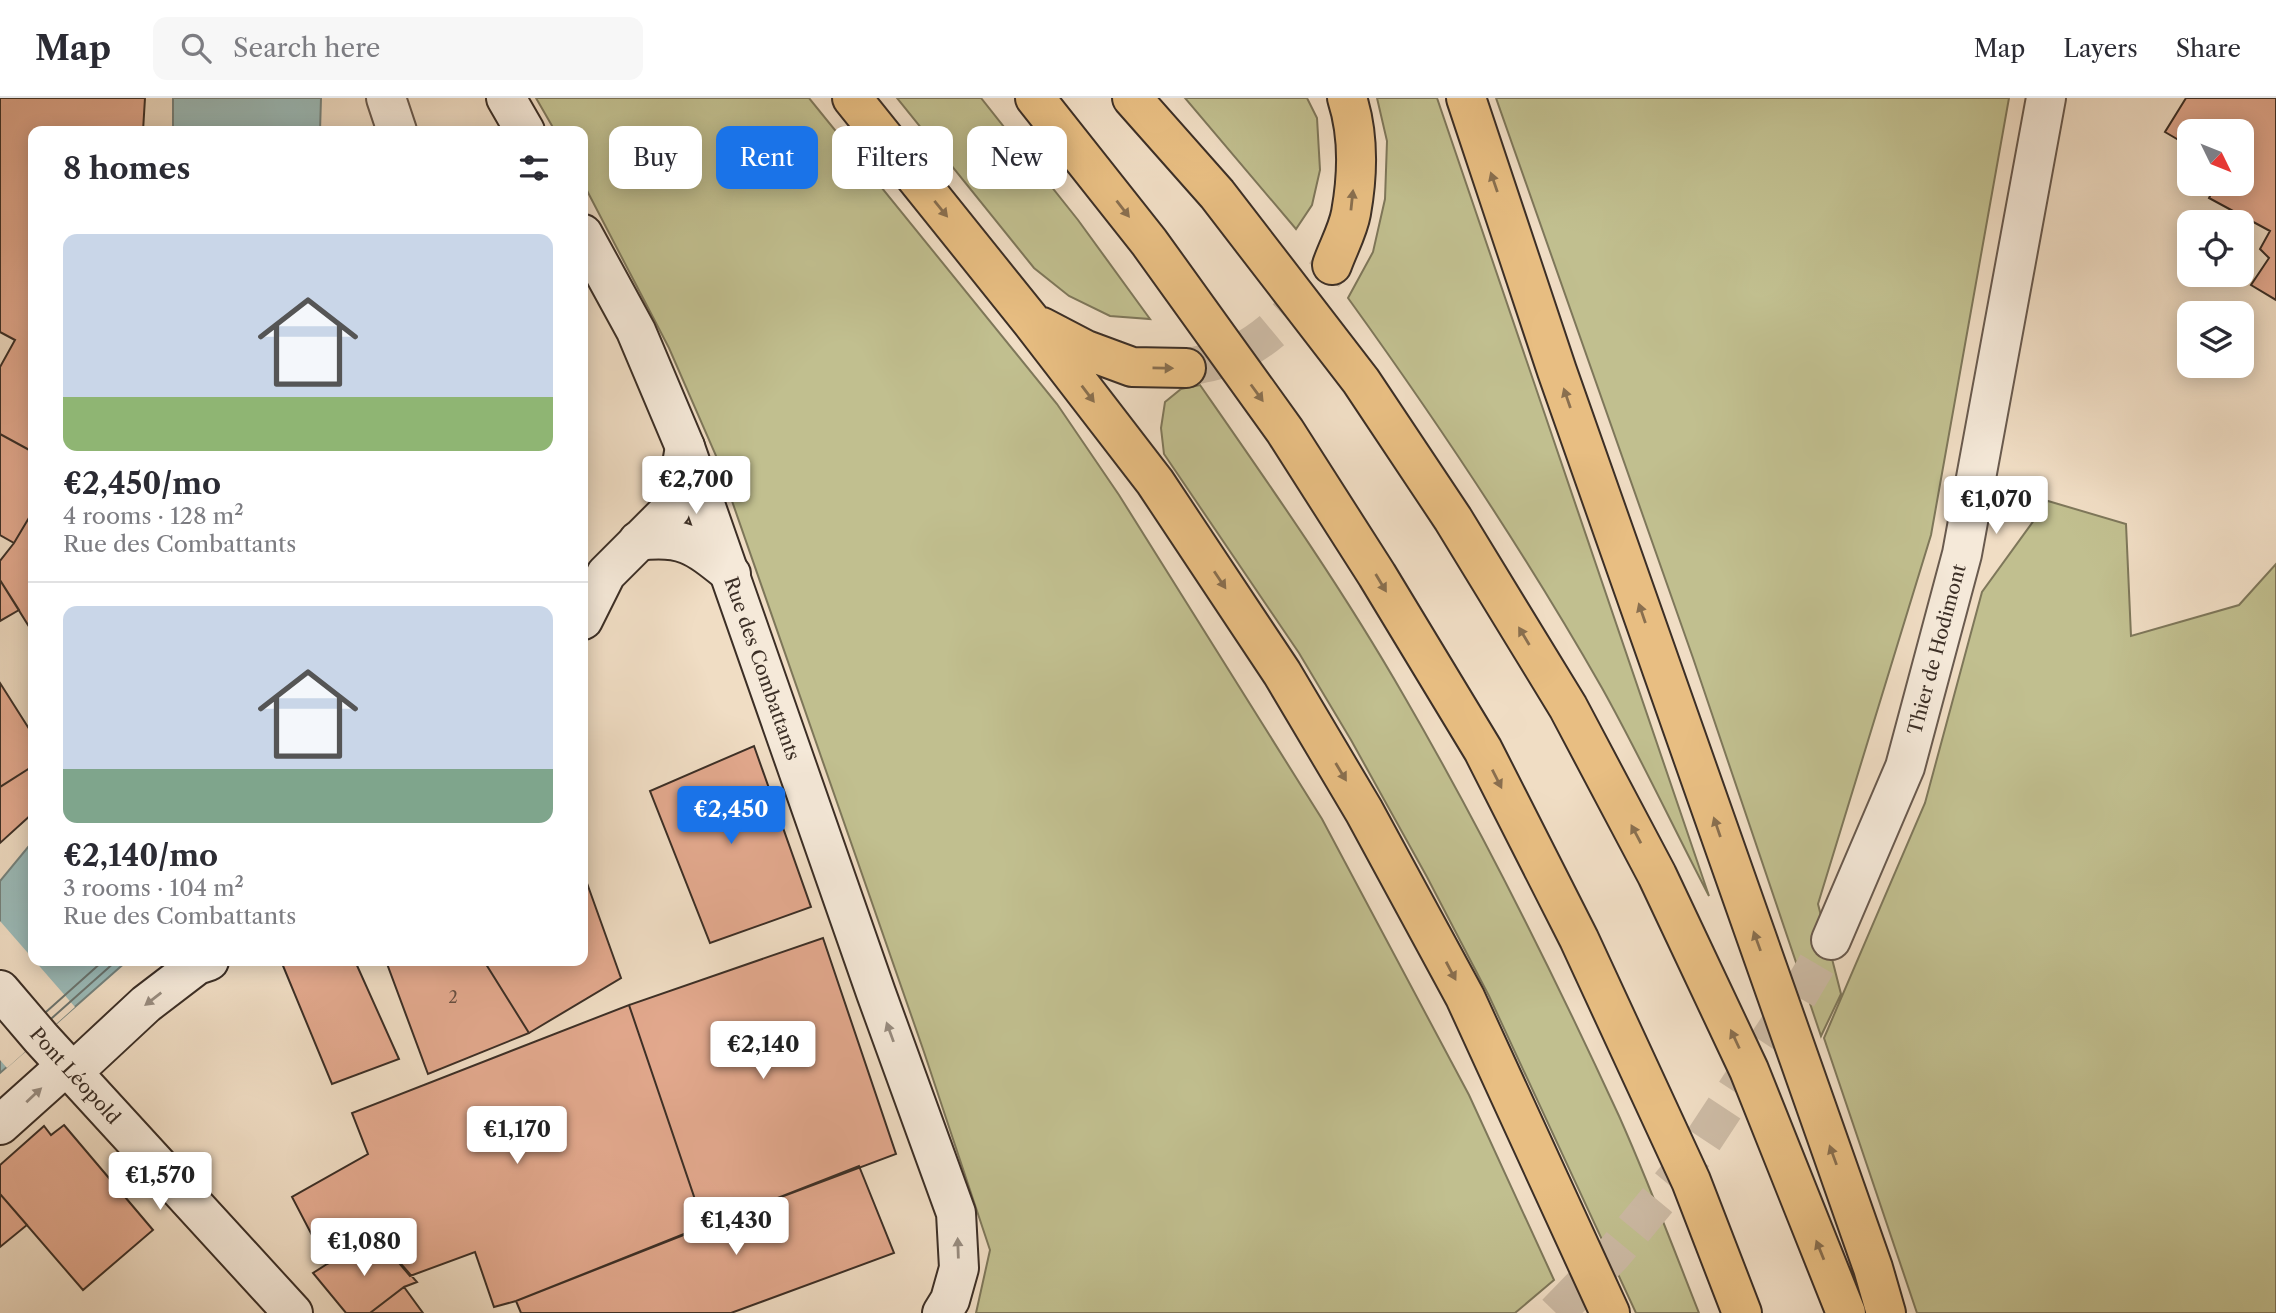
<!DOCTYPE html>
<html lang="en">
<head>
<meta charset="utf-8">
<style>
	:root { --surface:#fff; --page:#f7f7f7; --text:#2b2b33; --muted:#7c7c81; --line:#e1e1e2; --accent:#1a73e8 }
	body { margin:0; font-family:"Libre Caslon Text",serif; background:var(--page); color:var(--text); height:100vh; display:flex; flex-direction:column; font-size:26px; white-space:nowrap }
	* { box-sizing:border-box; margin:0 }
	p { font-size:23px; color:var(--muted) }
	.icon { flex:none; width:38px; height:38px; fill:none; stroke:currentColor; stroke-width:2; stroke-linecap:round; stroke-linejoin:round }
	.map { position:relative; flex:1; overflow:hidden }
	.sheet { position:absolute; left:28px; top:28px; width:560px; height:840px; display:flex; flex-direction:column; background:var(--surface); border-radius:14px; box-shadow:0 4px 18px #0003 }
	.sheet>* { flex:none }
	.hud { position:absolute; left:609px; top:28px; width:665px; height:63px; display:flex; gap:14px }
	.needle { width:46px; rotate:133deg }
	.controls { position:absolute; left:2177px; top:21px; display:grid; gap:14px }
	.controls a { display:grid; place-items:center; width:77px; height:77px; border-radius:14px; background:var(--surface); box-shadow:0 4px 18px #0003; font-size:35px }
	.price { position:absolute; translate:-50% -60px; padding:0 16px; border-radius:7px; background:#fff; color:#222; font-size:23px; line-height:46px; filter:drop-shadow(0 2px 4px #0008) }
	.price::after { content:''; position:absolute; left:50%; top:42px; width:21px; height:16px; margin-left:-10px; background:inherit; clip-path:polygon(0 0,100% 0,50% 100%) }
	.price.on { background:var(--accent); color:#fff }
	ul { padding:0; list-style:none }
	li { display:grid; align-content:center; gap:14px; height:371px; padding:0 35px }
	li+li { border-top:2px solid var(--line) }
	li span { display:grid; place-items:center; height:217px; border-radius:14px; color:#555 }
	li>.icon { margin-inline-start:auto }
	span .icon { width:126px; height:126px; fill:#fffc; stroke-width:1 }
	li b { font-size:30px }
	h2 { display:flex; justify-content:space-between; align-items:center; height:84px; padding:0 35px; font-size:30px }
	.chip { padding:0 24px; border-radius:14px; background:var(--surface); box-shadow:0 4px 18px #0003; font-size:24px; line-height:63px }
	.chip.on { background:var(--accent); color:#fff }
	header { display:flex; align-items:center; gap:42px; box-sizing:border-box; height:98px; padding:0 35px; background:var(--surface); border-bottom:2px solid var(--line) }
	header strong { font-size:33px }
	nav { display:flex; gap:38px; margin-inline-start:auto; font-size:24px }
	.search { width:490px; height:63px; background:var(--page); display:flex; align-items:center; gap:18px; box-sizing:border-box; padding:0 24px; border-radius:14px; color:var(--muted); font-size:26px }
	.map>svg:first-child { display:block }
	.green { fill:#c1bf8f; stroke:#7e775a; stroke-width:2 }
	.water { fill:#9bbbb9; stroke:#75837e; stroke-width:2 }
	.pier { fill:#f0ddc4 }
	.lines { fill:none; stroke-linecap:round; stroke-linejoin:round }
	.shore { stroke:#6c7570; stroke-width:2 }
	.building { fill:#e3a98e; stroke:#3c2f26; stroke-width:2 }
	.street-tunnel { stroke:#ccbaa4; stroke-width:38; stroke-dasharray:38 19; stroke-linecap:butt }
	.highway-tunnel { stroke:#ccbaa4; stroke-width:38; stroke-dasharray:38 19; stroke-linecap:butt }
	.street-casing { stroke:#695a4e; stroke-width:42 }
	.secondary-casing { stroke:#3c2f26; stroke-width:42 }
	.highway-casing { stroke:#3c2f26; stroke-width:42 }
	.street { stroke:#f5e9d9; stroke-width:38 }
	.secondary { stroke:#f5e9d9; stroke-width:38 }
	.highway { stroke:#e8be82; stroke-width:38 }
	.oneway { fill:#896f4f }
	.oneway2 { fill:#988c80 }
	.labels { text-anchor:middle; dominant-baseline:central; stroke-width:5; stroke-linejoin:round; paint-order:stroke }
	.number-label { font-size:16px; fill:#664e40 }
	.street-label { font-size:19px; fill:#3c2f26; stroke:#f5e9d9 }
</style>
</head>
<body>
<header>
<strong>Map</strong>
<div class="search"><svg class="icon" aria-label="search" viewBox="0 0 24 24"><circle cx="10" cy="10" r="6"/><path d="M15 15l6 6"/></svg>Search here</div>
<nav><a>Map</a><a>Layers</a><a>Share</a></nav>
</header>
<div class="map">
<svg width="2276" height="1215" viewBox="0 0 2276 1215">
	<rect width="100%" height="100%" fill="#f0ddc4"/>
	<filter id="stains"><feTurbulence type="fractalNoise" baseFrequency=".00286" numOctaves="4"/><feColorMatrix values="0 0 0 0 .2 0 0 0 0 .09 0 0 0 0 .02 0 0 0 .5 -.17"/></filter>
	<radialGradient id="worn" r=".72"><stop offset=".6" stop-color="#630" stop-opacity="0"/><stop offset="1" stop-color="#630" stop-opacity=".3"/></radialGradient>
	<path class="green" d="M536,0H809L1057,306L1119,397L1322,721L1469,997L1554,1182L1515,1215H976L990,1152L924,954L717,360L669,250L583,85V33H555Z
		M897,0H981L1078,122L1150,221L1110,218L1069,198L1034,170Z
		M1185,0H1307L1317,20L1320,72L1312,107L1296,131Z
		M1377,0H1437L1709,798C1673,729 1640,658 1602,590C1525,455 1439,326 1348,200L1373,154L1385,101L1387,43Z
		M1496,0H2009L1931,437L1818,806L1841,896L1821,938L1693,560Z
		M1200,287C1271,389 1342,490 1404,598C1483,734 1553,875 1619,1018C1648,1083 1673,1149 1699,1215H1636L1489,898L1427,779L1351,642L1299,555L1164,356L1161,330L1165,304L1181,291Z
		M2048,403L2126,426L2131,538L2239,507L2276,466V1215H1917L1824,940L1925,705L1982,494Z"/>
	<path class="water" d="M173,0H321L320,33H173Z
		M33,743V863H127L0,975V783Z"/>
	<path class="pier" d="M0,823L75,909L7,970L0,962Z"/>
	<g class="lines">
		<path class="shore" d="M46,914L103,863
			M52,920L116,863"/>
	</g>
	<path class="building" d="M0,0H145L143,33H33V354L0,336V269L15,242L0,234Z
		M2186,0H2276V202L2251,187L2269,160L2260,151L2270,133L2209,100L2216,86H2242V33H2189V48L2165,34Z
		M0,336L33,354V413L14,445L0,437Z
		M33,413V535L0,482V463L14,445Z
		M0,482L19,512L0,523Z
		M0,585L33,637V668L0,689Z
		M754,648L811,809L710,845L650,693Z
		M33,668V715L0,745V689Z
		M583,774L621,880L529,935L484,863H583Z
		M823,840L896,1056L704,1128L629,907Z
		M281,863H355L399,961L332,986Z
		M386,863H484L529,935L428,976Z
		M629,907L704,1128L516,1203L494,1209L475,1154L410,1178L378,1140L327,1166L292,1099L368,1056L352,1015Z
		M64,1027L153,1132L83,1192L0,1096V1067L44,1028L51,1037Z
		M859,1068L894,1155L731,1215H521L516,1203Z
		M0,1096L27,1127L0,1149Z
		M378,1140L417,1184L404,1189L370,1215H346L313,1175L327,1166Z
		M404,1189L423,1215H370Z"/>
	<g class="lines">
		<path class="street-tunnel" d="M1556,1215L1614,1155L1689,1064L1797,900L1831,842"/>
		<path class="highway-tunnel" d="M1186,270C1203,265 1224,263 1240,254C1277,235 1306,200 1332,167"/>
		<g class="street-casing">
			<g id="street">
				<path d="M386,0L397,33"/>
				<path id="s1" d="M1831,842L1905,669L1962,456L2046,0"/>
			</g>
		</g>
		<g class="secondary-casing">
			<g id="secondary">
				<path d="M506,0L525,33"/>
				<path id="s2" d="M583,136L636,233L685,349L876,895L956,1115L959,1170L950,1202L942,1215"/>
				<path d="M638,443C684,437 696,448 731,476"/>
				<path d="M583,522L606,476L671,411L679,383L685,349"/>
				<path id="s3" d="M0,892L41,940L293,1215"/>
				<path d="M73,974L146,906L197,867L209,863"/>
				<path d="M0,1027L67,967"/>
			</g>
		</g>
		<g class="highway-casing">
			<path id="highway" d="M852,0L1031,223L1155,384L1282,575L1364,713L1465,899L1610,1215
				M1035,0L1149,144L1285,333L1377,477L1483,652L1579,841L1691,1083L1742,1215
				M1132,0L1217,96L1361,283L1453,421L1568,609L1657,777L1749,972L1846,1215
				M1466,0L1557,273L1873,1170L1886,1215
				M1332,167C1338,150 1348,132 1351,115C1358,76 1359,37 1347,0
				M1042,229L1086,252L1132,269L1186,270"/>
		</g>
		<use href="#street" class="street"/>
		<use href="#secondary" class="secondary"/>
		<use href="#highway" class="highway"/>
	</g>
	<defs><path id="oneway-solid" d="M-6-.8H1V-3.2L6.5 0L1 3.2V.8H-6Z" transform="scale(1.75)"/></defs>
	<g class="oneway">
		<use href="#oneway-solid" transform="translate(1494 84) rotate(-109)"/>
		<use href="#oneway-solid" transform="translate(1352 102) rotate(-84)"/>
		<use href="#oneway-solid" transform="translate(941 111) rotate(51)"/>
		<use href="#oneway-solid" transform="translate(1123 111) rotate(52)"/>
		<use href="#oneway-solid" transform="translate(1163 270) rotate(1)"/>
		<use href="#oneway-solid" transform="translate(1257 295) rotate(54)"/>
		<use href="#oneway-solid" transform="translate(1088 296) rotate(53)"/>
		<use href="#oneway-solid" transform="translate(1567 300) rotate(-109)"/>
		<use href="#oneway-solid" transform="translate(1220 482) rotate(56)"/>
		<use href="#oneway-solid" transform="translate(1381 485) rotate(59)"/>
		<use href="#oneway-solid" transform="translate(1642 515) rotate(-109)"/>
		<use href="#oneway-solid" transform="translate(1524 538) rotate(-121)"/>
		<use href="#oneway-solid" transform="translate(1341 674) rotate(59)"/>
		<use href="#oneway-solid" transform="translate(1497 681) rotate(63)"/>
		<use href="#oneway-solid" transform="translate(1717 729) rotate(-109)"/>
		<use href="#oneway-solid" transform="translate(1636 736) rotate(-118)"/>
		<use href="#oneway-solid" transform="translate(1757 843) rotate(-110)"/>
		<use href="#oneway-solid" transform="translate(1451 873) rotate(62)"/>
		<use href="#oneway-solid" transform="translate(1735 941) rotate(-115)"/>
		<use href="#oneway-solid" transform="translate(1833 1057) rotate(-110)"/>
		<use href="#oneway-solid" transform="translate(1820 1152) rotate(-112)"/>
	</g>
	<g class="oneway2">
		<use href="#oneway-solid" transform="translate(153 901) rotate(142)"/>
		<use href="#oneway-solid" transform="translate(890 934) rotate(-110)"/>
		<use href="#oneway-solid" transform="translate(34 997) rotate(-43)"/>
		<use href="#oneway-solid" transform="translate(958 1150) rotate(-92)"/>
	</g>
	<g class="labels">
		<g class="number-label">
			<text x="453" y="899">2</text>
		</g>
		<g class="street-label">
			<text stroke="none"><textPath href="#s1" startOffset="310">Thier de Hodimont</textPath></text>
			<text stroke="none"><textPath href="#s2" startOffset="471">Rue des Combattants</textPath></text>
			<text stroke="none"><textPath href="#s3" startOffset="114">Pont Léopold</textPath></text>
		</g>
	</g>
	<rect width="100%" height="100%" filter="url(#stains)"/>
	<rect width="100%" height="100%" fill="url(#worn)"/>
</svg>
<div class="controls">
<a><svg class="needle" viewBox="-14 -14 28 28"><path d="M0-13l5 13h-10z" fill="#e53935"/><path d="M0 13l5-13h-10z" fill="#7c7c81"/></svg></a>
<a><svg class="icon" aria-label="locate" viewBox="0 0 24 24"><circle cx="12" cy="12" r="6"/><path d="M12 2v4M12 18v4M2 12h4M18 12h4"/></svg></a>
<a><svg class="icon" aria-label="layers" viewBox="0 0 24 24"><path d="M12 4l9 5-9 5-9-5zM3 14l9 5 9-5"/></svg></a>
</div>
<b class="price" style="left:696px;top:418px">€2,700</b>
<b class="price" style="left:1996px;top:438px">€1,070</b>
<b class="price on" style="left:731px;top:748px">€2,450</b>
<b class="price" style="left:763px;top:983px">€2,140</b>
<b class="price" style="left:517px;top:1068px">€1,170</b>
<b class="price" style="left:160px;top:1114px">€1,570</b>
<b class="price" style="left:736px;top:1159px">€1,430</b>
<b class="price" style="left:364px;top:1180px">€1,080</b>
<div class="hud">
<a class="chip">Buy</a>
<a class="chip on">Rent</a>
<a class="chip">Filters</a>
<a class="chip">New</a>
</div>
<section class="sheet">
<h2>8 homes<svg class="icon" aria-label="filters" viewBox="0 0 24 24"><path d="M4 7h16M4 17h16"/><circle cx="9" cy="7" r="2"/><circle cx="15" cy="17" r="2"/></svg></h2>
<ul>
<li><span style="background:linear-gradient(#c9d6e8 75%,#8fb573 0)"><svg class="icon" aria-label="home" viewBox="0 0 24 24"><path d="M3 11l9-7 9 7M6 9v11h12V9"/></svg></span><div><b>€2,450/mo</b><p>4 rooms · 128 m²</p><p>Rue des Combattants</p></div></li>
<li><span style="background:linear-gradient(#c9d6e8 75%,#7fa58c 0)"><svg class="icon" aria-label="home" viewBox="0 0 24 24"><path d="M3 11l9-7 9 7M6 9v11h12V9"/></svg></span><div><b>€2,140/mo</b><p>3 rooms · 104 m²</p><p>Rue des Combattants</p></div></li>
</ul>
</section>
</div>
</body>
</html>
